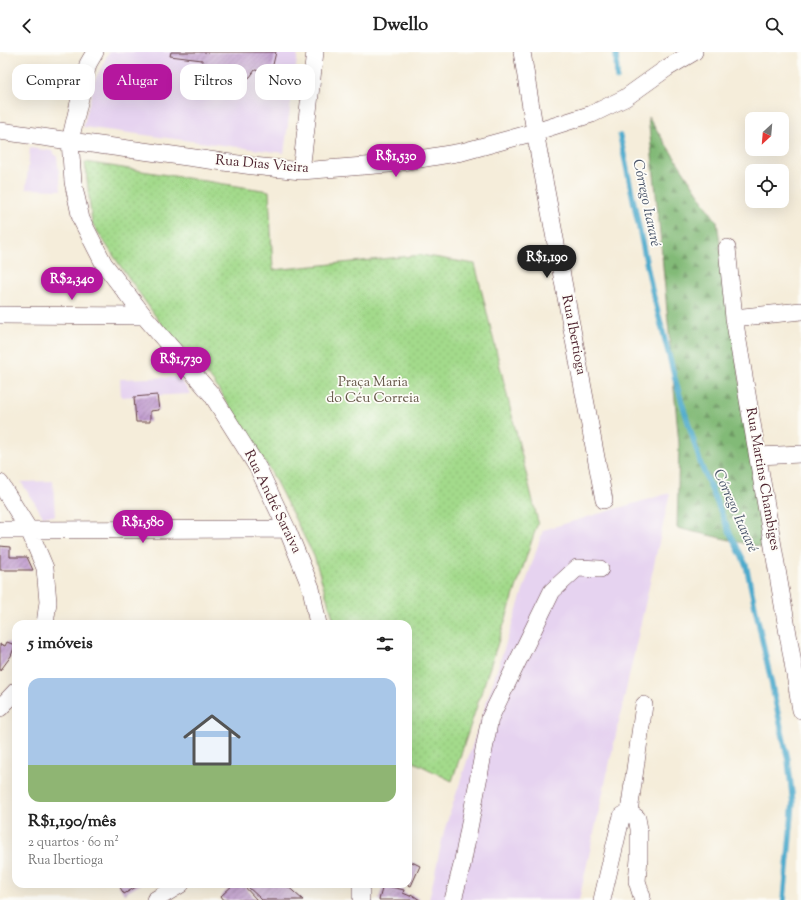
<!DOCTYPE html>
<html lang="pt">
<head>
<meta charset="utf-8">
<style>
	:root { --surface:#fff; --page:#f2f2f2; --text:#222; --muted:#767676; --accent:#b5179e }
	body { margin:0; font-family:"Sorts Mill Goudy",serif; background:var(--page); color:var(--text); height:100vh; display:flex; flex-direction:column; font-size:15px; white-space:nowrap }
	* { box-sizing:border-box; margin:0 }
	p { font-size:13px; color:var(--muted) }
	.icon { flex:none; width:22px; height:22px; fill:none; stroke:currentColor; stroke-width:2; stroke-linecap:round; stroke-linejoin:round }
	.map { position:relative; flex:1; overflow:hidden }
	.panel { position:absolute; left:12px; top:568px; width:400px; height:268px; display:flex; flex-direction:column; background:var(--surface); border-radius:12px; box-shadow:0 4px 16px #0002 }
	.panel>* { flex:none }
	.top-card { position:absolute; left:12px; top:12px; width:400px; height:36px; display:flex; gap:8px }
	.needle { width:26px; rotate:206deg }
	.controls { position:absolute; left:745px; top:60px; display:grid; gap:8px }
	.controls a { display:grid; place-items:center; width:44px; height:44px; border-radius:8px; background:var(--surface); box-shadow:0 4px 16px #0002; font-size:20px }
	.price { position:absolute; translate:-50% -34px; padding:0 9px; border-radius:14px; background:var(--accent); color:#fff; font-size:13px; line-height:26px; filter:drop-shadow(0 1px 2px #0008) }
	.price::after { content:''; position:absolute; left:50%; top:24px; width:12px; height:9px; margin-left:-6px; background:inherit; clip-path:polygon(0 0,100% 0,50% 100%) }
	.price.on { background:#222; color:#fff }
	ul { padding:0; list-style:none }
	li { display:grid; align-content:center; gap:8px; height:212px; padding:0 16px }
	li span { display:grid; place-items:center; height:124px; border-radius:12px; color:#555 }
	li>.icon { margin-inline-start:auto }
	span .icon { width:72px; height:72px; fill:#fffc; stroke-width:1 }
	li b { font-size:17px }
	h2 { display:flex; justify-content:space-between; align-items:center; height:48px; padding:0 16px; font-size:17px }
	.tag { padding:0 14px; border-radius:12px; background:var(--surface); box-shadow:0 4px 16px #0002; font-size:14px; line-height:36px }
	.tag.on { background:var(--accent); color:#fff }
	header { display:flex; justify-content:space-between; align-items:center; height:52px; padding:0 16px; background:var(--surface); font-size:18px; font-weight:800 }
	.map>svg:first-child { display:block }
	.built { fill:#e6d3f0 }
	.green { fill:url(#green-dots); stroke:#767c5b }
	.forest { fill:url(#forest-firs); stroke:#666c51 }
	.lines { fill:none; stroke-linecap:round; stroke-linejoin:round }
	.stream { stroke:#4eaacc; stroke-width:5.5 }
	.building { fill:url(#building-hatch) }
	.minor-casing { stroke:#643e45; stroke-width:18 }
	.minor { stroke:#fff; stroke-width:17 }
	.labels { text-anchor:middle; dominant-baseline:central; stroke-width:3.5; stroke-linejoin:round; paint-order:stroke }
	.street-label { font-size:14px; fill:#4a1f2b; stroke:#fdfcf7 }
	.park-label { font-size:14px; fill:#655748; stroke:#fdfcf7 }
	.water-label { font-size:15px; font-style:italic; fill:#4c576b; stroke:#fdfcf7 }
</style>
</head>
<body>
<header><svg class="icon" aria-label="back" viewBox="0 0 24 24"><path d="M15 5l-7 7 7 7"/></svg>Dwello<svg class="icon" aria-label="search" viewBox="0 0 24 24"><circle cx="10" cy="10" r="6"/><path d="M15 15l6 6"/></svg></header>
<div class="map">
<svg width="801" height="848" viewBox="0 0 801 848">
	<defs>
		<pattern id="green-dots" width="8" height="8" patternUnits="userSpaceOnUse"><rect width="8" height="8" fill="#a3da8b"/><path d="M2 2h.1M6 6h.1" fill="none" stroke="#8ebb78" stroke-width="1.8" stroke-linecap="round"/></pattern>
		<pattern id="forest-firs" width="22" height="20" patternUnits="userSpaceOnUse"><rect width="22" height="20" fill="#82ba77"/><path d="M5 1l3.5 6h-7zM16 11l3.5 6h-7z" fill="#6c9762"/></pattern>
		<pattern id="building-hatch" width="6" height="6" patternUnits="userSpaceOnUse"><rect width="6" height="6" fill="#c29fd0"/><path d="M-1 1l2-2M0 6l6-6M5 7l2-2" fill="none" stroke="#a081a9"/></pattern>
	</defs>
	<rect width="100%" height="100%" fill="#fdfcf7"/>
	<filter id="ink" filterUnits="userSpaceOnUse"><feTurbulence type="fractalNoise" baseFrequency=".025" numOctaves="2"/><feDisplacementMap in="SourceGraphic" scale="8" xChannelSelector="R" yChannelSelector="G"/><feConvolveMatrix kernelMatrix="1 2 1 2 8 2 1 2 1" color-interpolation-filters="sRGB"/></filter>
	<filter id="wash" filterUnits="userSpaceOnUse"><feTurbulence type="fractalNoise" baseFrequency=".012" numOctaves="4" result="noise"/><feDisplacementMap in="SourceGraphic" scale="16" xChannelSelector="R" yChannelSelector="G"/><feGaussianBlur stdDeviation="0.9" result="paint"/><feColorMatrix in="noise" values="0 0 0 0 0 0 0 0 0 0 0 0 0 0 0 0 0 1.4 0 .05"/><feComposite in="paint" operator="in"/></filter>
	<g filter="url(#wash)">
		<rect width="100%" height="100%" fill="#f5edda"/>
		<path class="built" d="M109,0H298L284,101L83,75L95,28Z
			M30,96L52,99L57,105L61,138L26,137Z
			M178,325L191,342L121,345L120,327Z
			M53,429L55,464H43L21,430Z
			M670,441L579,848H429L444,779L543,478Z"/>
		<path class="green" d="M85,110L269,139L273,218L421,203L475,212L538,470L452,729L408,707V572H335L314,504L270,418L213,329L161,272L119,212L92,171Z"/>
		<path class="forest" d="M648,65L717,170L765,496L677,476L679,392L660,181Z"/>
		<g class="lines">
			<path class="stream" d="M616,0L617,26
				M620,84L652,238L677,334L701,413L728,477L746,513L788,708L793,751L784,848"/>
		</g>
		<g id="blocks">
			<path class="building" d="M171,0H276L271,21L255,18L250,25L237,31L224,33L214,29L204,20L202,8L170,4Z
				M157,343L159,358L150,359V370H136L134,345Z
				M0,494L10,495V505H27L33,518H0Z
				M7,590L15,593L11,604L0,619V592L5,594Z
				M408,808L420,814L411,834L408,833Z
				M118,832H141L124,842Z
				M234,832H242L257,848H224L221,844Z
				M249,832H285L303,848H262L247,834Z
				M383,833L404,838L403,841L410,844L411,842L420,848H379Z"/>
		</g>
	</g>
	<g filter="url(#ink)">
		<use href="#blocks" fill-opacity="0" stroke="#643e45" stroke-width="1"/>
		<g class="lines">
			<g class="minor-casing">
				<path id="minor" d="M95,0L88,12L70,89L73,130L81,167L104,212L144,264L212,343L258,416L287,477L311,536L318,572
					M522,0L535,80L604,448
					M0,79L70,89L253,114L301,119L389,112L462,100L535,80L592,62L625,46L667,16L694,0
					M301,119L315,0
					M727,196L734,266L801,658
					M0,263L144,264
					M734,266L801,259
					M758,404L801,402
					M0,431L29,478L45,516L48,550L45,572
					M0,478H29L287,477
					M0,656L16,639
					M629,760L644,653
					M155,848L181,832
					M361,848V832
					M453,848L462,813L490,666L552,539L577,516L600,517
					M602,848L620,771L622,764L629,760L637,766L639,777V807L637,829L642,845V848"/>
			</g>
			<use href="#minor" class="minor"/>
		</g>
	</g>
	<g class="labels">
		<g class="street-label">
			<text transform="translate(262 113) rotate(5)">Rua Dias Vieira</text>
			<text transform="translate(573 283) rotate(79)">Rua Ibertioga</text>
			<text transform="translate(762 427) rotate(80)">Rua Martins Chambiges</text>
			<text transform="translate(272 450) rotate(64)">Rua André Saraiva</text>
		</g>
		<g class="park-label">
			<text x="373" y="331">Praça Maria<tspan x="373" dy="16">do Céu Correia</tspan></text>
		</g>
		<g class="water-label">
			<text transform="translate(646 151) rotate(78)">Córrego Itararé</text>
			<text transform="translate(735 459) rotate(66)">Córrego Itararé</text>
		</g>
	</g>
</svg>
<div class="controls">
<a><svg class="needle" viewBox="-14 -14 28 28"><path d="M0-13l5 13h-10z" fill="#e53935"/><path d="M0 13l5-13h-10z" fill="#767676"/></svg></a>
<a><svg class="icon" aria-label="locate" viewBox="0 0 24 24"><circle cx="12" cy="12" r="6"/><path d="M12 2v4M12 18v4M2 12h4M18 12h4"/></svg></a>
</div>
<b class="price" style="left:396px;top:126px">R$1,530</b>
<b class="price on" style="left:547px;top:227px">R$1,190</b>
<b class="price" style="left:72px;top:249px">R$2,340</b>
<b class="price" style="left:181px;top:329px">R$1,730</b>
<b class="price" style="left:143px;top:492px">R$1,580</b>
<div class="top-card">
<a class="tag">Comprar</a>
<a class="tag on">Alugar</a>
<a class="tag">Filtros</a>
<a class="tag">Novo</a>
</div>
<section class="panel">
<h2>5 imóveis<svg class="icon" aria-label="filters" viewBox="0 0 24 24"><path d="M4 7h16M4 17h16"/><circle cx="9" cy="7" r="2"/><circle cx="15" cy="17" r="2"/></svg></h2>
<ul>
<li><span style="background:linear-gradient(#a9c7e8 70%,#8fb573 0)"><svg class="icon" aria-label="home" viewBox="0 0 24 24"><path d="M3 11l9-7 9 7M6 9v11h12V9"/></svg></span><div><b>R$1,190/mês</b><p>2 quartos · 60 m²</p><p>Rua Ibertioga</p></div></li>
</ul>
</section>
</div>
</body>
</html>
